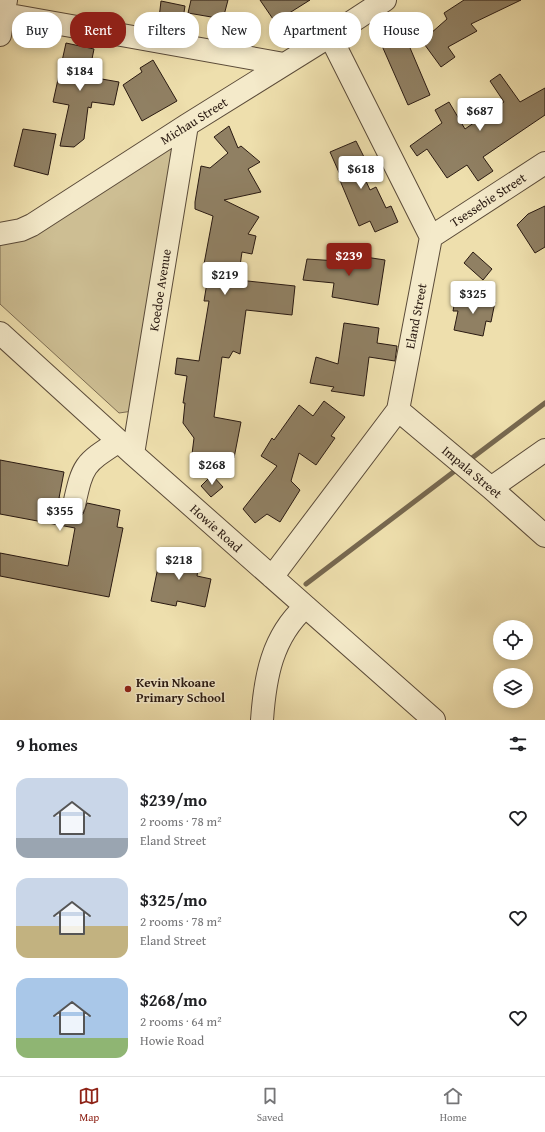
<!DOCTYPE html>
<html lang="en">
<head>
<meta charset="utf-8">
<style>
	:root { --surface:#fff; --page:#f2f2f2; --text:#202124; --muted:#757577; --line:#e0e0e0; --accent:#8f2418 }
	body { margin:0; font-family:"Gentium Book Plus",serif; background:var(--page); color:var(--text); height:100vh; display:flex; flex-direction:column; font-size:15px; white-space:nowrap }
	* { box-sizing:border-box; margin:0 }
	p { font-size:13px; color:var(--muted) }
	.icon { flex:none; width:22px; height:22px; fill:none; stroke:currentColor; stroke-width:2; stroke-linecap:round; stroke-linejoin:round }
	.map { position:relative; height:720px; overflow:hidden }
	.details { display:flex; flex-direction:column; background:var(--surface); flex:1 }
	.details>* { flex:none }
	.top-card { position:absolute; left:12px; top:12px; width:521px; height:36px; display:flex; gap:8px }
	.controls { position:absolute; left:493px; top:620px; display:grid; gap:8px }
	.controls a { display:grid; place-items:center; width:40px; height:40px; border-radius:50%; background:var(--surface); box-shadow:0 2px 10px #0003; font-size:20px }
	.price { position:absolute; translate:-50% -34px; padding:0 9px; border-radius:4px; background:#fff; color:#222; font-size:13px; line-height:26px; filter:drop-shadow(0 1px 2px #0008) }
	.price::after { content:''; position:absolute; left:50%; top:24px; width:12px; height:9px; margin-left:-6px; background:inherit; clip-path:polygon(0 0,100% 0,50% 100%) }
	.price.current { background:var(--accent); color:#fff }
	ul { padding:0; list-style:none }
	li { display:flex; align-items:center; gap:12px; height:100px; padding:0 16px }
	li span { display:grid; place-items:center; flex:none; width:112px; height:80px; border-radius:12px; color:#555 }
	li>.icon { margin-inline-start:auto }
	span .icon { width:48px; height:48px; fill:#fffc; stroke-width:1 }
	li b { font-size:17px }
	h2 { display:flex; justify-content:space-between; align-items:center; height:48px; padding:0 16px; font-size:17px }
	.tag { padding:0 14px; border-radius:16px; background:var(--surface); box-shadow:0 2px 10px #0003; font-size:14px; line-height:36px }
	.tag.current { background:var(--accent); color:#fff }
	.tab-bar { display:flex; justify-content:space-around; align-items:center; height:56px; border-top:1px solid var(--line); background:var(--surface); font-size:11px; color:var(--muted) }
	.tab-bar a { display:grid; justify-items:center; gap:2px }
	.tab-bar .current { color:var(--accent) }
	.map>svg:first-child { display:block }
	.green { fill:#cdbe93; stroke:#7c6c52 }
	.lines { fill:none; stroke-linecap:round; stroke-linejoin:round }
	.stream { stroke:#77684f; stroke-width:5 }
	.building { fill:#908063; stroke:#2a1a12 }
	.minor-casing { stroke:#5b4b39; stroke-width:24 }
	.minor { stroke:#f4eaca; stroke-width:22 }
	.poi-dot { fill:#8f2418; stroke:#f4eaca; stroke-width:1.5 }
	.labels { text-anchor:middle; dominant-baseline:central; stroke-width:3; stroke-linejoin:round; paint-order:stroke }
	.street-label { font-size:13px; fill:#2a1a12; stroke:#f4eaca }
	.poi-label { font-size:13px; font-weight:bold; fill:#2a1a12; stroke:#f4eaca; text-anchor:start }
</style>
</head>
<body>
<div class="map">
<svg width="545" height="720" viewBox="0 0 545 720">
	<rect width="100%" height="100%" fill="#eedfad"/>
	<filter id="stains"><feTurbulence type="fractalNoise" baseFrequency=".005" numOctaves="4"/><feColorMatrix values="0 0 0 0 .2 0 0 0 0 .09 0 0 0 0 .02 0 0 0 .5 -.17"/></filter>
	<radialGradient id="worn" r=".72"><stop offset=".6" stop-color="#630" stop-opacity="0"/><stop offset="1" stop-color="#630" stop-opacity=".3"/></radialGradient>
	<path class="green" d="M176,140L133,411L119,413L0,304V240Z"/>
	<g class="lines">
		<path class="stream" d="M468,461L545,403
			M306,584L460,467"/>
	</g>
	<path class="building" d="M191,0H228L223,19L188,13Z
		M260,0H310L275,22Z
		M464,0H521L471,24L477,31L448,47L455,57L441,67L422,41L447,19L444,13Z
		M161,1L185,6L181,32L158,27Z
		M402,29L430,95L408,105L379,39Z
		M66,43L94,49L89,74H96V78L119,82L114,105L92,102L91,108L88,107L84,139L74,147L60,146L69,105L53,102Z
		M153,60L177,101L142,121L123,85L142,72L140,68Z
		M500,74L520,102L545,88V115L483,157L493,171L478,181L467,165L447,178L427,149L417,156L410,146L442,123L435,110L449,102L465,129L504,102L490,81Z
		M229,126L238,148L241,146L260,162L248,169L261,192L224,200L259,217L248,234L256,236L252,254L242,252L238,280L295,286L292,315L246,310L240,354L233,351L229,358L222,357L214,417L241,422L234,458L192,454L194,438L183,423L185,403H183L187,376L175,374L177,358L199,361L209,301H204L210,264H204L213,216L195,209V202L201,166L210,168L228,153L214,137Z
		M23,129L56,134L48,175L14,166Z
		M356,141L364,157L357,161L370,190L376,187L386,208L391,206L398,222L375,232L370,221L359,226L339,178L341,177L330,152Z
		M545,206V247L535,253L517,225L528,214Z
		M473,252L492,269L483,280L464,263Z
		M339,253L385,260L378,305L332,297L334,283L303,280L307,259L338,261Z
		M456,295L495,302L491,322L486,321L483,336L454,330L458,311H453Z
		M344,323L379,328L377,343L397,346L395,361L369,357L364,396L331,391L334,387L310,383L316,357L338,364Z
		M324,401L345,417L331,436L335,438L316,465L299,453L291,481L300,490L280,522L267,514L255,523L243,509L277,466L261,456L272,438L274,440L299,405L313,416Z
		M0,460L64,472L59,498L63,499L62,509L66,514L71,517H77L83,514L87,503L120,510L117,527L123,528L109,597L0,576V553L68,566L75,528L0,514Z
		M212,475L223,487L211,497L201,486Z
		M162,548L186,552L183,566L198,569L197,576L211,579L205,607L177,601L176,606L151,601Z"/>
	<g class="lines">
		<g class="minor-casing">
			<path id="minor" d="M4,14L284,64
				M0,35L6,0
				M0,234L21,230L32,225L187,125L330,36L385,0
				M431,237L545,163
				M0,333L133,454L434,720
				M398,410L491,488L545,536
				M133,454L187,125
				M491,488L545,450
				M74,505C83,464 84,464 119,441
				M272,577L398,410L431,237L330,36
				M262,720C265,677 272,637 305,607"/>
		</g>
		<use href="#minor" class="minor"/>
	</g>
	<circle class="poi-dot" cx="128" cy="689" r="4"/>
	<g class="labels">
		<g class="street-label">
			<text transform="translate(194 121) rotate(-32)">Michau Street</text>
			<text transform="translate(488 200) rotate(-33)">Tsessebie Street</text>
			<text transform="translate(160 290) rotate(-81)">Koedoe Avenue</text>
			<text transform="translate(416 316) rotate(-79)">Eland Street</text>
			<text transform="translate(472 472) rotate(40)">Impala Street</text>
			<text transform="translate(216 528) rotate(42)">Howie Road</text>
		</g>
		<g class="poi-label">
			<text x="136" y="682">Kevin Nkoane<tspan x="136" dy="15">Primary School</tspan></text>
		</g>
	</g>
	<rect width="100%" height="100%" filter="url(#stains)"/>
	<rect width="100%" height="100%" fill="url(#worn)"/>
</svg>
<div class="controls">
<a><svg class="icon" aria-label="locate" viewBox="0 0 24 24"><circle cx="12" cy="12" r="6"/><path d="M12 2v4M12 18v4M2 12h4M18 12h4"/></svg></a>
<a><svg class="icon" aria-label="layers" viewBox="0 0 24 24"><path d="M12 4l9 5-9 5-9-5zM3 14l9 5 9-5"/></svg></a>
</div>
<b class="price" style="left:80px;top:92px">$184</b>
<b class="price" style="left:480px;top:132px">$687</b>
<b class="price" style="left:361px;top:190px">$618</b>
<b class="price current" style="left:349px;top:277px">$239</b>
<b class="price" style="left:225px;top:296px">$219</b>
<b class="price" style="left:473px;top:315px">$325</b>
<b class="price" style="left:212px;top:486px">$268</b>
<b class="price" style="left:60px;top:532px">$355</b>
<b class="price" style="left:179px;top:581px">$218</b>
<div class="top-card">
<a class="tag">Buy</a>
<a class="tag current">Rent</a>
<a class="tag">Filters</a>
<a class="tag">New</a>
<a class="tag">Apartment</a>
<a class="tag">House</a>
</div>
</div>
<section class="details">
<h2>9 homes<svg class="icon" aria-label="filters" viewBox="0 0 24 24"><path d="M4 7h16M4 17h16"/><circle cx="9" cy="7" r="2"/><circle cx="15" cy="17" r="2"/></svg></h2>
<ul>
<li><span style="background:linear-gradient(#c9d6e8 75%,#9aa5b1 0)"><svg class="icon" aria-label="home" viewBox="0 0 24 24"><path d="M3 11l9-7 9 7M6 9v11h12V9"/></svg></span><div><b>$239/mo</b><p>2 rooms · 78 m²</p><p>Eland Street</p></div><svg class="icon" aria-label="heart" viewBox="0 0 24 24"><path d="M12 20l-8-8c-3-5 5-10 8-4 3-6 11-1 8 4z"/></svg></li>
<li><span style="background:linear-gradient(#c9d6e8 60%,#c2b280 0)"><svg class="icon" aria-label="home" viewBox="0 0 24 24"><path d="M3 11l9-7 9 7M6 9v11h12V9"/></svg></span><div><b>$325/mo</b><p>2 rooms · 78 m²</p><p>Eland Street</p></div><svg class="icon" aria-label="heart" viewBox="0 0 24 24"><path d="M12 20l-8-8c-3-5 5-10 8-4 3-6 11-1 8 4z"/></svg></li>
<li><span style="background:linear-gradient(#a9c7e8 75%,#8fb573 0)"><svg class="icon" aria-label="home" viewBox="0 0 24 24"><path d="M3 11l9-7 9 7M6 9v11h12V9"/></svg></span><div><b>$268/mo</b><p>2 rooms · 64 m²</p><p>Howie Road</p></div><svg class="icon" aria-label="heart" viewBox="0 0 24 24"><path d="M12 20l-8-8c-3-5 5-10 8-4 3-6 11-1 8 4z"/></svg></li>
</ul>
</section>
<nav class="tab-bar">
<a class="current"><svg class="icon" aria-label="map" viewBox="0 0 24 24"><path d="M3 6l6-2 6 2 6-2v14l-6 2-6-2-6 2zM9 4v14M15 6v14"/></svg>Map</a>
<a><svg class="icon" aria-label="saved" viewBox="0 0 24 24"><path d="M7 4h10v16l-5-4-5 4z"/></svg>Saved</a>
<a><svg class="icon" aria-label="home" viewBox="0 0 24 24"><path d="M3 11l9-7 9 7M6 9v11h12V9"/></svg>Home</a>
</nav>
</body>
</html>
